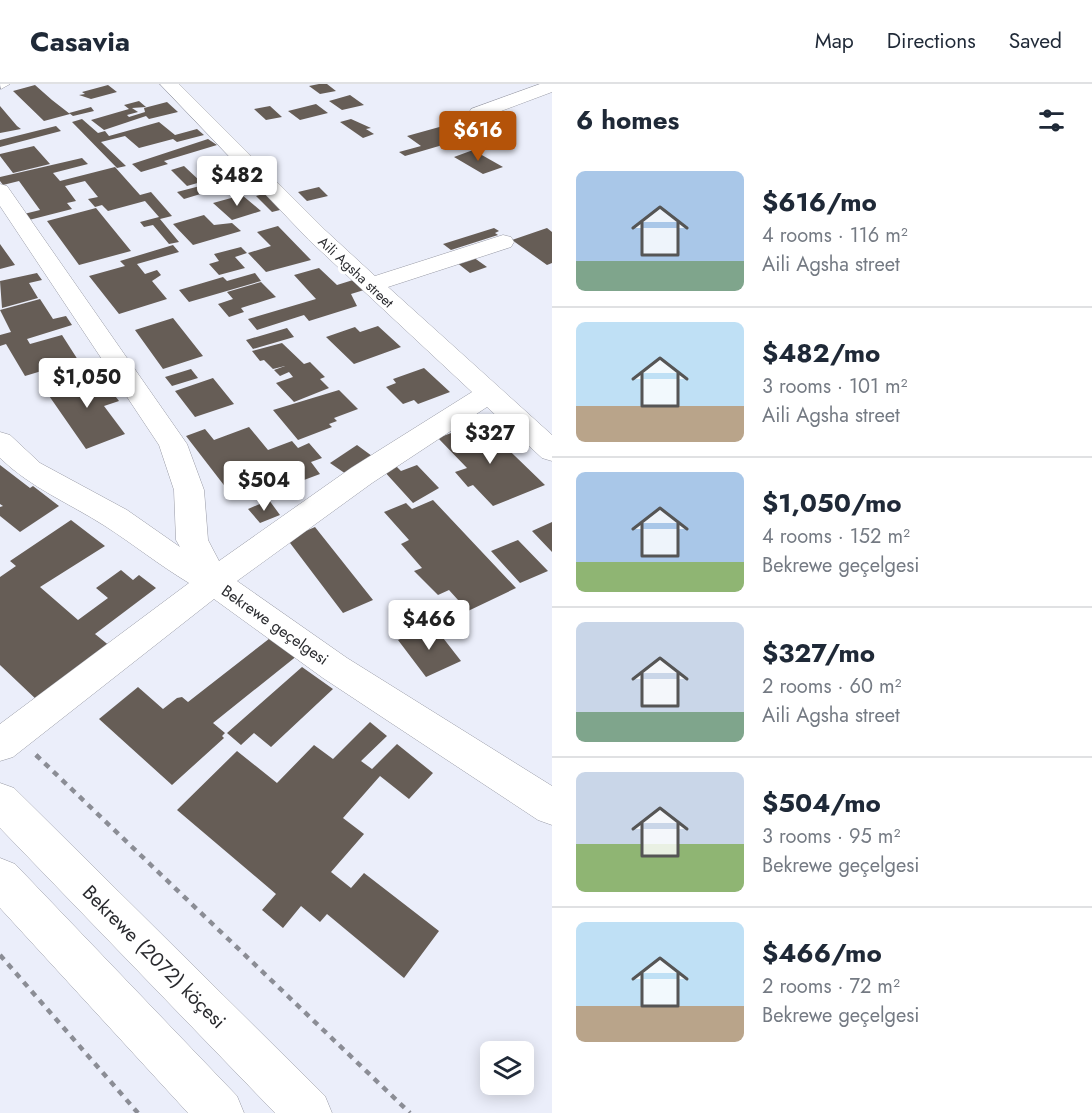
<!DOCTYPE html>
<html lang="en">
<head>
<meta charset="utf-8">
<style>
	:root { --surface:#fff; --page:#f6f6f7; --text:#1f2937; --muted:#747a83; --line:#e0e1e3; --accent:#b45309 }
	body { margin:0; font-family:Jost,sans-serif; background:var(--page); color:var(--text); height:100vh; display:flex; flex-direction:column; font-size:22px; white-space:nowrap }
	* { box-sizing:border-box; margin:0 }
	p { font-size:20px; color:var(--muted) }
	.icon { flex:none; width:33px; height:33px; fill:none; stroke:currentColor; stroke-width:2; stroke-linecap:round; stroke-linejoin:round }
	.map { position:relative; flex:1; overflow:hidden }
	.drawer { display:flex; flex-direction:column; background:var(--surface); width:540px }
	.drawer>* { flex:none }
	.fabs { position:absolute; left:480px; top:957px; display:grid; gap:12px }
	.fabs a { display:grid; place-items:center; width:54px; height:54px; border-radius:9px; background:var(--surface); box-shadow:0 3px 15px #0003; font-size:30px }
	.price { position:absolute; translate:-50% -51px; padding:0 14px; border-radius:6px; background:#fff; color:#222; font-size:20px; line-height:39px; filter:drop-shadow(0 2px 3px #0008) }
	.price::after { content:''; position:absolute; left:50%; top:36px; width:18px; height:14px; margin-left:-9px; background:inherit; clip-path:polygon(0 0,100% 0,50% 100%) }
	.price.active { background:var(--accent); color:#fff }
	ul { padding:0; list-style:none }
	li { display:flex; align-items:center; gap:18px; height:150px; padding:0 24px }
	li+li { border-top:2px solid var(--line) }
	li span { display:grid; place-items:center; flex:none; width:168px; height:120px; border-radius:9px; color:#555 }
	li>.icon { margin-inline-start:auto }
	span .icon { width:72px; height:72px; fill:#fffc; stroke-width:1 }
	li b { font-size:26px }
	h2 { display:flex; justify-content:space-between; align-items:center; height:72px; padding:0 24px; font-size:26px }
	header { display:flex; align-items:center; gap:36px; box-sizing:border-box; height:84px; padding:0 30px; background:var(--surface); border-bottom:2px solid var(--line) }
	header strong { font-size:28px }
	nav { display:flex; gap:33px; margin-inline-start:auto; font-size:21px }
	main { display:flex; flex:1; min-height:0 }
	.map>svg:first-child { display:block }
	.building { fill:#665d56 }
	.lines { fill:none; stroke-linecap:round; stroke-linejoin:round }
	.minor-casing { stroke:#989aa5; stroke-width:1 }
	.major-casing { stroke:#989aa5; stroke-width:1 }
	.path-far1 { stroke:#8b8d95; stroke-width:4; stroke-dasharray:4.5 4.5; stroke-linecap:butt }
	.path { stroke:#8b8d95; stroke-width:4.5; stroke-dasharray:6 6; stroke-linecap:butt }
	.minor { fill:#fff; fill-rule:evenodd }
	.major { fill:#fff; fill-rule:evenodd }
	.labels { text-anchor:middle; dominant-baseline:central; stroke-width:6; stroke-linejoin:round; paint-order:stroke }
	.far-street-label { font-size:14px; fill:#2a2b2f; stroke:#fff }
	.street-label { font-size:16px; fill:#2a2b2f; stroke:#fff }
	.near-street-label { font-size:20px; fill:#2a2b2f; stroke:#fff }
</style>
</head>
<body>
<header>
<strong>Casavia</strong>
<nav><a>Map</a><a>Directions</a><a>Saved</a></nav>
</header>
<main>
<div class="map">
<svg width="552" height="1029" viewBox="0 0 552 1029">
	<rect width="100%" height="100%" fill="#ebeefa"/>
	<path class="building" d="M319,0H327L336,7L320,10L309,2Z
		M35,1L52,16L70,30L44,37L13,7Z
		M108,1L117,8L91,15L79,11L85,10L82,8Z
		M350,11L364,21L342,26L329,17Z
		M139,17L146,23L132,24L138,28L127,31L129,33L145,28L144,24L167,18L178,28L149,35L146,32L104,46L91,36L129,25L124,21Z
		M316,20L328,29L300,36L288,27Z
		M0,22L17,42L21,45L0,49Z
		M270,22L282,33L266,36L254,25Z
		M91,23L94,27L73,32L69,29Z
		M82,35L98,49L105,47L109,52L159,38L175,51L197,45L204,51L177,58L173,55L139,64L125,52L101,58L126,82L117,84L72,38Z
		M351,35L371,44L366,45L374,50L363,54L340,38Z
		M56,42L61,47L0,63V56Z
		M443,42L463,55L405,72L399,68L421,62L407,52Z
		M208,55L217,61L164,77L168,80L141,88L132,80Z
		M34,62L50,80L13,89L0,72V70Z
		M473,66L503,83L483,90L454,73Z
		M82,74L88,80L53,89L60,97L115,83L140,111L151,108L172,132L160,135L179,158L169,160L153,141L144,143L140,138L159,133L145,117L108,127L102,121L95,123L88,115L98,113L85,97L65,102L76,117L67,119L72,125L29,136L24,130L40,126L19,97L3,101L0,97V93Z
		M184,82L201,98L187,102L171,86Z
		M243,84L251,92L243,94L248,97L213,107L205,99L238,89L235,86Z
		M200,102L207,108L184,115L177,108Z
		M319,103L328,112L307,117L298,108Z
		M267,109L284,125L272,128L256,112Z
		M242,111L261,127L232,136L213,119Z
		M96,124L131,167L79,181L47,137Z
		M204,131L214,141L232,139L241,147L193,161L173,140Z
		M278,142L311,176L266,188L248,169L271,162L257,148Z
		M494,144L499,147L495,149L498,151L451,166L443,160Z
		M547,144L552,148V179L547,181L512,156Z
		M0,160L15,181L0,185Z
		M173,161L179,168L137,180L145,190L157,186L161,191L152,197L167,215L119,230L89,192L125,182L120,177Z
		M241,163L247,169L235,173L245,184L219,191L209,180L219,177L214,170Z
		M473,173L487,183L470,189L456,178Z
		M319,184L337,201L353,196L364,206L351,210L357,222L309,237L304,231L257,246L248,235L316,215L294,191Z
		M37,189L42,196L29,199L38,214L2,224L0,197Z
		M255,189L261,197L189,218L179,206L223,193L227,197Z
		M261,198L276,213L241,224L244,228L229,233L218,220L233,215L227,208Z
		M40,215L53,235L66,232L72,241L27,255L30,260L62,251L78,276L25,292L6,260L0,262V251L11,248L0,226Z
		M173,234L203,272L163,285L135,246Z
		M378,242L401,263L354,280L326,253L355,243L360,248Z
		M287,244L294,253L253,265L246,256Z
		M282,259L304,280L310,278L325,293L320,295L329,304L294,318L276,299L293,293L289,288L280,292L274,286L285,282L273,285L264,276L260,277L252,267Z
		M424,284L450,308L418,320L414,316L403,320L386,303L396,299L393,295Z
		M191,285L198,294L172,302L165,293Z
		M97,288L119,317L104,322L125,350L86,365L45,306Z
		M213,294L234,320L195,333L175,307Z
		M339,306L358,325L334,334L337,337L329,340L332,343L298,356L273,326Z
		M480,338L545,401L493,422L473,401L468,403L455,388L467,384L438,354Z
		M249,343L268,366L292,357L298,364L309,359L322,374L311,378L320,390L264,411L256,401L230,409L186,352L205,345L214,356Z
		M357,361L372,372L346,390L330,379Z
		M0,381L30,404L33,402L59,422L20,448L0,432V423L3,422L0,420Z
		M395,381L401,387L417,381L439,404L413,419L383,386Z
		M269,416L280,431L260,439L248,425Z
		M433,416L516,504L468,527L449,506L438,511L414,487L422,484L401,460L409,456L384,428L406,419L412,425Z
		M71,436L105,462L40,503L78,536L108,514L96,504L121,486L133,496L139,491L156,504L95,550L111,563L39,618L0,581V493L16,482L10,477Z
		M552,438V468L532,447Z
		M315,443L373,516L343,529L287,455Z
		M518,456L548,487L520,499L491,467Z
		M433,541L461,577L426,593L398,556Z
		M274,551L298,571L213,639L225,649L222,652L224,654L172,701L99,635L138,603L163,625L177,614L182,613L188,618Z
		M302,583L333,605L271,663L254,649L241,661L227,649Z
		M370,638L387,652L361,677L372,685L397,660L433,689L409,715L380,692L343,734L364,750L331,788L351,804L364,789L439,847L404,894L327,830L320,838L301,822L283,844L262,826L276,810L177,726L237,667L277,699L314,661L333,675Z"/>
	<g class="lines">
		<g class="minor-casing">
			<path id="minor" d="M0,0H10L1,5Z
				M160,0H179L325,146L375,192L503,151L511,153L514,158L511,163L388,203L552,351V377L542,374L487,323L372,399L237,497L347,574L552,702V741L538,736L323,594L214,515L13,673L0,677V640L189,499C159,481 133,460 105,442C69,419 31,404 0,374V348L10,351L40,379L127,426L180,463L176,456L174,406L159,361L0,122V100L7,102L187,360L204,406L208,456L219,477L351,384L472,308L309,156Z
				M540,0H552V8L485,33L478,35L469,29L471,25Z"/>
		</g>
		<g class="major-casing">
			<path id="major" d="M0,699L14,704L325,1012L332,1029H275L0,744Z
				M0,774L15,780L237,1012L244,1029H188L0,824Z"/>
		</g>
		<path class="path-far1" d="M36,671L38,673"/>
		<path class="path" d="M36,671L410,1029
			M0,871L138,1029"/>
		<use href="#minor" class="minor"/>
		<use href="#major" class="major"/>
	</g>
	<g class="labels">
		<g class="far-street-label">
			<text transform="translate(356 188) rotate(43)">Aili Agsha street</text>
		</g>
		<g class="street-label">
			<text transform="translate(275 541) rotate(35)">Bekrewe geçelgesi</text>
		</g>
		<g class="near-street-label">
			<text transform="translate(154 873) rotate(45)">Bekrewe (2072) köçesi</text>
		</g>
	</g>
</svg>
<div class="fabs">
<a><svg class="icon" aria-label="layers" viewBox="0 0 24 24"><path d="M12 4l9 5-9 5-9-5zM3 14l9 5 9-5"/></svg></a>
</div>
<b class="price active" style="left:478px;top:78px">$616</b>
<b class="price" style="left:237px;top:123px">$482</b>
<b class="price" style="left:87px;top:325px">$1,050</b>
<b class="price" style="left:490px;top:381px">$327</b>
<b class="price" style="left:264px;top:428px">$504</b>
<b class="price" style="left:429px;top:567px">$466</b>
</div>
<section class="drawer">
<h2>6 homes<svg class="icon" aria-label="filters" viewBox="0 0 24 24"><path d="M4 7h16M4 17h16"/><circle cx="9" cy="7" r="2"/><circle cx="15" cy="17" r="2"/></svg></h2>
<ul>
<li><span style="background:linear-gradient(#a9c7e8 75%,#7fa58c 0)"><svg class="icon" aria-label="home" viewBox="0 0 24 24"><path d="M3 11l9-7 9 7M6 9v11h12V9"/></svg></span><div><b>$616/mo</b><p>4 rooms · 116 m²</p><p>Aili Agsha street</p></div></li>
<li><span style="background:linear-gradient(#bfe0f5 70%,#b9a48a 0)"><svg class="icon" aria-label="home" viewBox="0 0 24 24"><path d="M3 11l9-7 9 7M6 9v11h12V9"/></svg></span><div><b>$482/mo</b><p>3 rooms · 101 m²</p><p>Aili Agsha street</p></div></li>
<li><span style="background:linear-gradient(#a9c7e8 75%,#8fb573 0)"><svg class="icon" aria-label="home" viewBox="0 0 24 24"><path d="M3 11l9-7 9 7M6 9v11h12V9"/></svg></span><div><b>$1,050/mo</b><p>4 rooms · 152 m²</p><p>Bekrewe geçelgesi</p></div></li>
<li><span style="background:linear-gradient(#c9d6e8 75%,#7fa58c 0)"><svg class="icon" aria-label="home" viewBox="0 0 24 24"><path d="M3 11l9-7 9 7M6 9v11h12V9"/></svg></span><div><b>$327/mo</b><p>2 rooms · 60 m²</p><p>Aili Agsha street</p></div></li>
<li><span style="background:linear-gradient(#c9d6e8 60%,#8fb573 0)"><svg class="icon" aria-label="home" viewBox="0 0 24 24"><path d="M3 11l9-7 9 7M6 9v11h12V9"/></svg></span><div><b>$504/mo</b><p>3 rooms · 95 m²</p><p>Bekrewe geçelgesi</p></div></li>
<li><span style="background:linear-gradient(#bfe0f5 70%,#b9a48a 0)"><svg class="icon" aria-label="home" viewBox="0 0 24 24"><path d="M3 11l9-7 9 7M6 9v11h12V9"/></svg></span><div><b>$466/mo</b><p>2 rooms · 72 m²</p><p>Bekrewe geçelgesi</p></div></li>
</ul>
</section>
</main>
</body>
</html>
